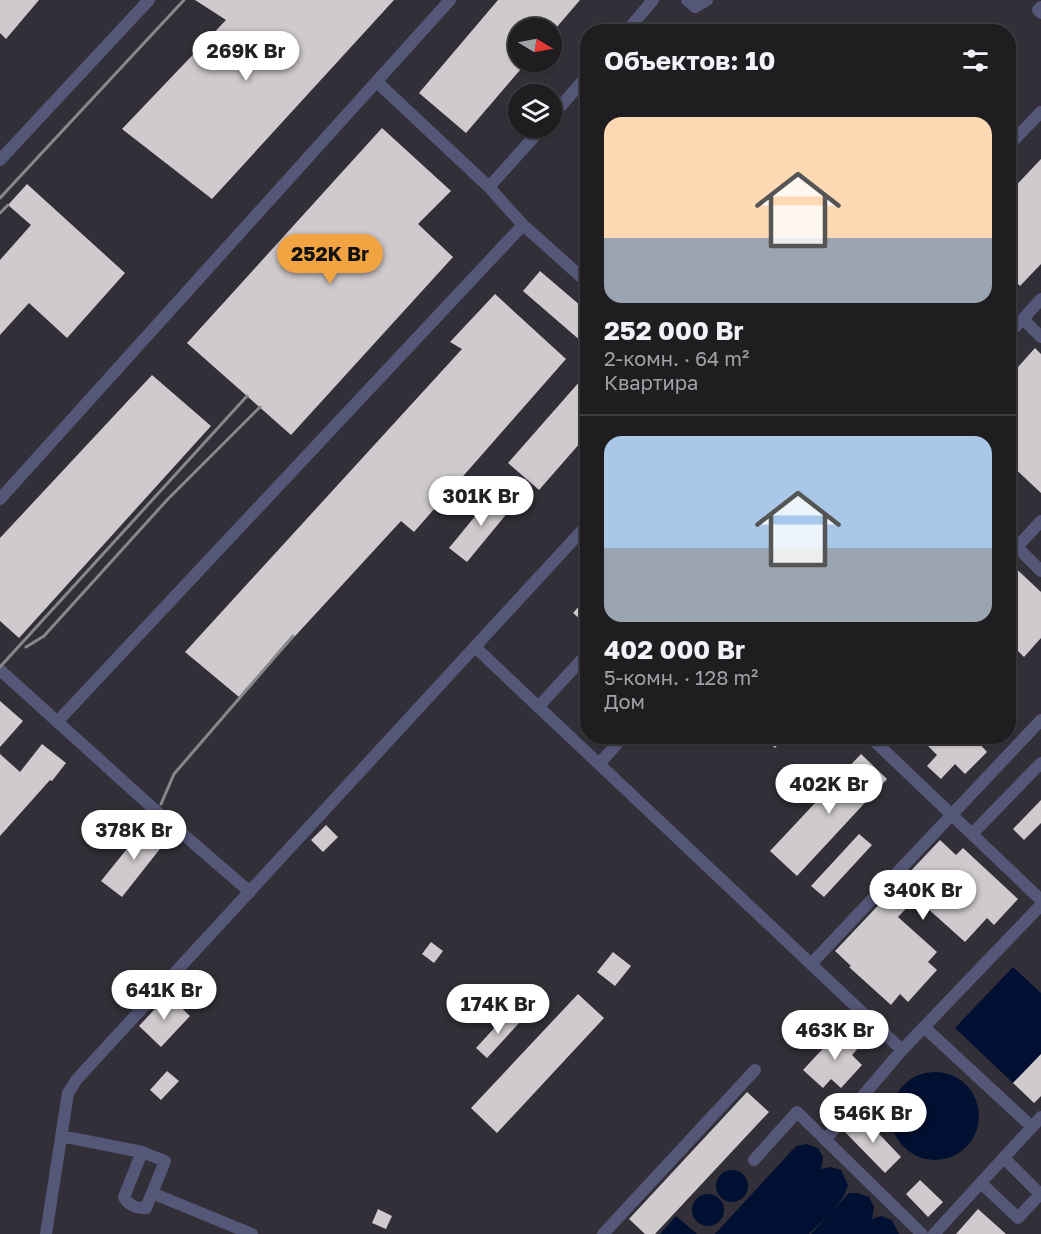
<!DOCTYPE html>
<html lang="ru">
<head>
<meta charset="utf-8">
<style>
	:root { --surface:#1f1d20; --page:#2c2a2d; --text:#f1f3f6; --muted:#a1a2a5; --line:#3c3b3e; --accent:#f3a442 }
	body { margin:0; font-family:"Golos Text",sans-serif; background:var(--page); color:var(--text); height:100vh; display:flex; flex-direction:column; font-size:22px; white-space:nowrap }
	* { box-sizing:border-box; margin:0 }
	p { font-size:20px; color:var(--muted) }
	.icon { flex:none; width:33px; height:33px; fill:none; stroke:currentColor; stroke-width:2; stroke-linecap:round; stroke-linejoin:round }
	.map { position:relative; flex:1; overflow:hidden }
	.details { position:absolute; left:580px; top:24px; width:436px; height:720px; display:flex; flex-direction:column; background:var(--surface); border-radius:24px; box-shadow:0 2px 4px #0004,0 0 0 2px var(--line) }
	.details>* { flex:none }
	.needle { width:39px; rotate:100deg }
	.fabs { position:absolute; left:508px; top:18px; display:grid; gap:12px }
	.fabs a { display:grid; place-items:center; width:54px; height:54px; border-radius:50%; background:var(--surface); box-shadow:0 2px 4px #0004,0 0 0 2px var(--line); font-size:30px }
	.price { position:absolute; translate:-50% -51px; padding:0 14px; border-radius:21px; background:#fff; color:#222; font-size:20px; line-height:39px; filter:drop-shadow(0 2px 3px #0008) }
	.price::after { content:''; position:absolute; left:50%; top:36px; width:18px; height:14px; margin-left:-9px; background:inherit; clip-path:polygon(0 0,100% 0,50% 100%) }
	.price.current { background:var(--accent); color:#111 }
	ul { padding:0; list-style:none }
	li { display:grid; align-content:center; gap:12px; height:318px; padding:0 24px }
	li+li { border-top:2px solid var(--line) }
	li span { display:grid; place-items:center; height:186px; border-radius:18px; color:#555 }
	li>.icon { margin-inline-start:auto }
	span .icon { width:108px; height:108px; fill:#fffc; stroke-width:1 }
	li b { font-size:26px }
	h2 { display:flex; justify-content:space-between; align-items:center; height:72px; padding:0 24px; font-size:26px }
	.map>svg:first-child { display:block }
	.built { fill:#332f38; fill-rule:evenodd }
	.water { fill:#001032 }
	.building { fill:#cfcace }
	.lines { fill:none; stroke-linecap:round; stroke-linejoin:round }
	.minor { stroke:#555779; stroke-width:12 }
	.rail { stroke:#88878a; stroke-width:3 }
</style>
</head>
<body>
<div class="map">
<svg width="1041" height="1234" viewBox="0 0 1041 1234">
	<rect width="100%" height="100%" fill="#29272b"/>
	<path class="built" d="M0,0H1041V1234H0ZM519,28H552V62H519ZM588,32H1010V736H588ZM519,94H552V128H519Z"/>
	<path class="water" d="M1013,967L1041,993V1054L1013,1083L955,1028Z
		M891 1116a44 44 0 1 1 88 0a44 44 0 1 1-88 0Z
		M807,1144L818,1148L823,1157L821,1169L830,1167L841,1170L848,1185C843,1204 823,1220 809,1234H715L796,1146Z
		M716 1186a16 16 0 1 1 32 0a16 16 0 1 1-32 0Z
		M849,1193H858L869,1197L874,1207L872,1219L881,1216L892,1220L899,1234H811Z
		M692 1210a16 16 0 1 1 32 0a16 16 0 1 1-32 0Z
		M676,1216L697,1234H660Z"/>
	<path class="building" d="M0,0H39L6,39L0,33Z
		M195,0H394L212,199L122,129L226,20Z
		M498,0H580L556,28H519V62H527L466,133L419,93Z
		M382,128L451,191L418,224L453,257L291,435L187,343Z
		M1041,159V264L1020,286L1010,276V192Z
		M27,184L125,273L67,338L29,303L0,335V260L31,225L8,205Z
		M540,271L588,312V334L582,342L523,291Z
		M495,294L566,359L414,532L401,521L239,697L185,652L462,349L450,342Z
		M1035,348L1041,354V493L1010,464V376Z
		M588,372V434L539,490L508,463Z
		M152,375L211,426L19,638L0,621V538Z
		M495,492L513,506L467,562L449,548Z
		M1010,563L1041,592V638L1024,657L1010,643Z
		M588,596V626L573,613Z
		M0,701L23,721L0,747Z
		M763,736H786L775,748Z
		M918,736H986L979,743L987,752L965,774L955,764L941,779L927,766L937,755Z
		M42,744L66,763L52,781L50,780L0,836V754L20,772Z
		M861,754L887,779L797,876L770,851Z
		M1041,800V823L1024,840L1013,829Z
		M147,824L167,840L122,897L101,881Z
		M326,825L338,837L323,852L311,840Z
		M859,834L872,845L824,897L811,886Z
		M940,840L956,855L963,848L1018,899L994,925L987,918L965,942L916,898L898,917L937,952L928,962L937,970L908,1002L900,994L891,1005L849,967L851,966L835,951Z
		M431,942L443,951L434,963L422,954Z
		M613,952L631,966L615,986L597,972Z
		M578,994L604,1018L497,1133L471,1108Z
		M168,995L190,1016L161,1047L139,1026Z
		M509,1012L520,1022L487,1058L476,1048Z
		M842,1028L861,1045L852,1055L862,1065L841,1088L831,1079L823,1088L803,1070Z
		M1041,1054V1096L1034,1103L1013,1083Z
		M167,1071L179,1081L161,1100L150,1090Z
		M747,1092L769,1112L655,1234H645L629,1219Z
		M861,1115L901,1157L885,1173L844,1131Z
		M920,1180L943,1202L928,1217L906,1194Z
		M378,1209L392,1216L386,1229L372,1223Z
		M978,1209L1006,1234H956Z"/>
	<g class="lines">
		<path class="minor" d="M687,0L695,7L707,0
			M1041,7L1038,10L1041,13
			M626,32L653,0
			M377,82L489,187L523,225L588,283
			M552,116L588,75
			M1010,144L1041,112
			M0,160L149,0
			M489,187L542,128
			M1023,319L1041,299
			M1010,332L1023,319L1041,337
			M0,499L450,0
			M1010,540L1017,547L1041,521
			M1017,547L1041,571
			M475,647L902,1050L1041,905
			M0,670L155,810L250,892
			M538,707L588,653
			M58,721L523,225
			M869,736L1041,900
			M599,764L624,736
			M972,834L1041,763
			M811,964L1041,720
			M924,1027L1032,1127
			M61,1136L142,1152L165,1161L146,1208C136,1208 129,1206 124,1197L142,1152
			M825,1140L902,1050
			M1004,1158L1040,1194
			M754,1160L797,1112L922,1234
			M981,1183L1018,1218L1041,1193
			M152,1193L252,1234
			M46,1234L68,1093L77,1079L588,524
			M603,1234L755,1070
			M934,1234L1041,1117"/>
		<path class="rail" d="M0,198L184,0
			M0,213L8,205
			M26,647L44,636L167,500L260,407
			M0,667L247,396
			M161,804L174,774L293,636"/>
	</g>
</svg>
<div class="fabs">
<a><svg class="needle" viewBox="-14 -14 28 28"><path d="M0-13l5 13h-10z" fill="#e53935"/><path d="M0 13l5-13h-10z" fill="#a1a2a5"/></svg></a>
<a><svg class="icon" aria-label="layers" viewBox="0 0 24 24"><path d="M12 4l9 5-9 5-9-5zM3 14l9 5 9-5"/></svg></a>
</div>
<b class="price" style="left:246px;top:82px">269K Br</b>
<b class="price current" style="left:330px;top:285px">252K Br</b>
<b class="price" style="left:481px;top:527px">301K Br</b>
<b class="price" style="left:829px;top:815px">402K Br</b>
<b class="price" style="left:134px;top:861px">378K Br</b>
<b class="price" style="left:923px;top:921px">340K Br</b>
<b class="price" style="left:164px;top:1021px">641K Br</b>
<b class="price" style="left:498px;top:1035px">174K Br</b>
<b class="price" style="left:835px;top:1061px">463K Br</b>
<b class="price" style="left:873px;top:1144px">546K Br</b>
<section class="details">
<h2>Объектов: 10<svg class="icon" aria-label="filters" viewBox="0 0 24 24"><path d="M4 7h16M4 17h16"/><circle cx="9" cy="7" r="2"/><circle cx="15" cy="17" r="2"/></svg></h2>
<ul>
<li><span style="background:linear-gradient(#ffd9b3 65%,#9aa5b1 0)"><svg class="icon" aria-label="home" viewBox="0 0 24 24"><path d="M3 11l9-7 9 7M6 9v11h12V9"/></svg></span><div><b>252 000 Br</b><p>2-комн. · 64 m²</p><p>Квартира</p></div></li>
<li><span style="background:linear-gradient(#a9c7e8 60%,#9aa5b1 0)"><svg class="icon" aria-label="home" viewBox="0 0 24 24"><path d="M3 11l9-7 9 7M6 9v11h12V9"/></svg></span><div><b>402 000 Br</b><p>5-комн. · 128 m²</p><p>Дом</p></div></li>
</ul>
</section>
</div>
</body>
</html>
